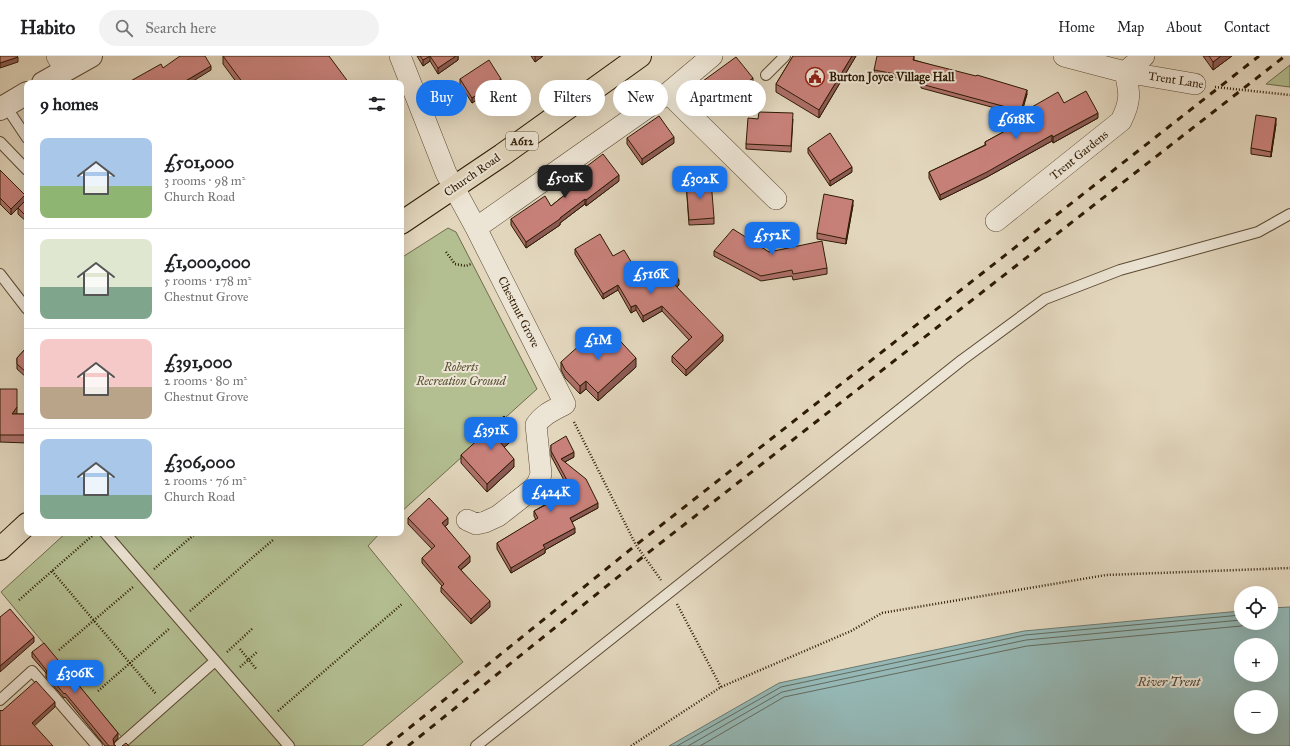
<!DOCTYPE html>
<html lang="en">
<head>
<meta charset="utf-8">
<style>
	:root { --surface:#fff; --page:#f2f2f2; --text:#202124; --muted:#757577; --line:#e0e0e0; --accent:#1a73e8 }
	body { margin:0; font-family:"IM FELL Great Primer",serif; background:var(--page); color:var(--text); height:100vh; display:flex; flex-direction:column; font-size:15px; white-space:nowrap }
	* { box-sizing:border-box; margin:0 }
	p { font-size:13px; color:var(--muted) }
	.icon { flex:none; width:22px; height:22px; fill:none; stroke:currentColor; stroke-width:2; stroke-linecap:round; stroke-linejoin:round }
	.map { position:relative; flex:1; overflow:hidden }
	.details { position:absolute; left:24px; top:24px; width:380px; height:456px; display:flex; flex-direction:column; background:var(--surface); border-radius:8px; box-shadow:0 4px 16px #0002 }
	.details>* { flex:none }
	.hud { position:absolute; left:416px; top:24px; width:380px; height:36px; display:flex; gap:8px }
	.controls { position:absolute; left:1234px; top:530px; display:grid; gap:8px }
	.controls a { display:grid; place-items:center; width:44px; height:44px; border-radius:50%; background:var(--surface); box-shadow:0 4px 16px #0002; font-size:20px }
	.price { position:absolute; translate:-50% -34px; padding:0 9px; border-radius:8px; background:var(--accent); color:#fff; font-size:13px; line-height:26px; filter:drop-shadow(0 1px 2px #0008) }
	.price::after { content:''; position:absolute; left:50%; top:24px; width:12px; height:9px; margin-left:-6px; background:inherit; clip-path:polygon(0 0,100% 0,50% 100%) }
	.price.current { background:#222; color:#fff }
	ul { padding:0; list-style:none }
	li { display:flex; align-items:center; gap:12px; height:100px; padding:0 16px }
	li+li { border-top:1px solid var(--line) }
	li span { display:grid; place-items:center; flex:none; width:112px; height:80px; border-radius:8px; color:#555 }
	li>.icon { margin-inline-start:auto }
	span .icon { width:48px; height:48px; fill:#fffc; stroke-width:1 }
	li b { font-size:17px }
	h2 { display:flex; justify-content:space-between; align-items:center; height:48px; padding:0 16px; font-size:17px }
	.tag { padding:0 14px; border-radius:18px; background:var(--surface); box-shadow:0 4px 16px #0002; font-size:14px; line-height:36px }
	.tag.current { background:var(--accent); color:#fff }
	header { display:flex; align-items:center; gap:24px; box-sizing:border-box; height:56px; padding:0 20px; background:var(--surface); border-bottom:1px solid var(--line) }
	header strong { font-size:19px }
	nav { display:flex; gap:22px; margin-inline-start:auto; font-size:14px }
	.search { width:280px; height:36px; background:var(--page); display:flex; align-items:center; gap:10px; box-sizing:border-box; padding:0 14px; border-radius:22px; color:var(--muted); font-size:15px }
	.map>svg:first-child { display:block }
	.green { fill:#b3be91; stroke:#706c4a }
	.water { fill:#95b8b6; stroke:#6c796e; fill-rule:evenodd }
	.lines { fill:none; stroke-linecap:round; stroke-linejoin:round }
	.shore { stroke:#626a5c; stroke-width:1 }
	.service-casing { stroke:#5b4a32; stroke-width:12 }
	.minor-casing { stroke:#5b4a32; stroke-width:22 }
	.tertiary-casing { stroke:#5b4a32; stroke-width:24 }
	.primary-casing { stroke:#2e1b03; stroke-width:24 }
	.path { stroke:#2e1b03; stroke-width:2.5; stroke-dasharray:1 2; stroke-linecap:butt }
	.service { stroke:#ece4d4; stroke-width:10 }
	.minor { stroke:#ece4d4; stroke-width:21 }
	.tertiary { stroke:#ece4d4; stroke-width:22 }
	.primary { stroke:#e2d6bd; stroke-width:22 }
	.rail { stroke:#2e1b03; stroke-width:3; stroke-dasharray:7 7; stroke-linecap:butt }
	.wall { fill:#ac6f69; stroke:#2e1b03 }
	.shaded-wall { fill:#8c5a55; stroke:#2e1b03 }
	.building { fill:#c8817a; stroke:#2e1b03 }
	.labels { text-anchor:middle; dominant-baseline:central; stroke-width:4; stroke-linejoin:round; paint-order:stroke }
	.shield { fill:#ece4d4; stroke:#675742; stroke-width:1 }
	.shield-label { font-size:11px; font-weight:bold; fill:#2e1b03 }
	.poi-label { font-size:12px; font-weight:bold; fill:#2e1b03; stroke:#ece4d4; text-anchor:start }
	.street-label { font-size:12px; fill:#2e1b03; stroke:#ece4d4 }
	.park-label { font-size:12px; font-style:italic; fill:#564c2e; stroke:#ece4d4 }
	.water-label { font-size:13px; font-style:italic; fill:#4d4a39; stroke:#ece4d4 }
</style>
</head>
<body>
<header>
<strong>Habito</strong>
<div class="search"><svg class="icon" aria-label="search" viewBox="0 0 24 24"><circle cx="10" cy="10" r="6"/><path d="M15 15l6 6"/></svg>Search here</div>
<nav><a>Home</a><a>Map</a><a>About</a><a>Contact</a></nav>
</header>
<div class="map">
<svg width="1290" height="690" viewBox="0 0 1290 690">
	<rect width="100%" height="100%" fill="#e2d6bd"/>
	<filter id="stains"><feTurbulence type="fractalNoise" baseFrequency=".005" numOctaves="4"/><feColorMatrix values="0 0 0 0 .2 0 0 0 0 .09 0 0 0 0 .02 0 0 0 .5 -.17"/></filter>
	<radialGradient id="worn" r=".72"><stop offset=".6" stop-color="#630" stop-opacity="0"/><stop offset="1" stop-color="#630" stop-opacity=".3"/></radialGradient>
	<path class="green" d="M1290,9V31L1266,28Z
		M448,172L456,176L537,333L401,456V202Z
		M66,477H380L368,490L463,606L362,690H129L1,536Z"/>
	<path class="water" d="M1290,551V690H669L779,627L1024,575L1241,555V567H1271V552ZM1241,589H1271V619H1241ZM1241,641H1271V671H1241Z"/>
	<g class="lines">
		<path class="shore" d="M677,690L781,631L1025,579L1241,559
			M688,690L782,636L1026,584L1241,564
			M700,690L784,641L1027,590L1241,570L1249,567"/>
		<g class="service-casing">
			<path id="service" d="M766,19L785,0
				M5,49L27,82
				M0,86L27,114
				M0,218L27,253
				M105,477L289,690
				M0,644L32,615L97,690
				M119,690L215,605
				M476,690L962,304L1045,243L1120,214L1258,176L1290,158"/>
		</g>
		<g class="minor-casing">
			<path id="minor" d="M57,0L65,14
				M400,0L446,117L476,172L565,348C554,354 543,358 536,369L541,418L538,426L534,432L498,460L485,466L476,468L467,464
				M1064,0L1125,16L1195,28
				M668,37L776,143
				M996,165L1121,65C1131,45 1130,37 1125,16L1144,0
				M476,172L668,37L712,0"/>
		</g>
		<g class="tertiary-casing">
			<path id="tertiary" d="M43,27L91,0
				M0,53L27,37"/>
		</g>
		<g class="primary-casing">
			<path id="primary" d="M401,167L502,99L640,0
				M0,493L27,468"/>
		</g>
		<path class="path" d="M1215,31L1290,39
			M446,196L455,208L466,210L471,208
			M574,366L636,489L661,524
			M154,513L196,477
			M52,515L156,638
			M19,544L92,480
			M677,548L721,631
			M190,555L273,484
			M240,593L257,614
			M59,594L133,531
			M227,596L253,572
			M240,611L258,595
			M98,635L170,572
			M278,655L402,548
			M631,690L721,631L851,575L882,557L1106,519L1290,512"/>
		<use href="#service" class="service"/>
		<use href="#minor" class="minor"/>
		<use href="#tertiary" class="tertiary"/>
		<use href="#primary" class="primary"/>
		<path class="rail" d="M387,690L636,489L1259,0
			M408,690L644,500L1285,0"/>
	</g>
	<path class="wall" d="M223,0L349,27H237L223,8Z
		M417,0H458V4L438,18L430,5L423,10Z
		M531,0H543L535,6Z
		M793,0H856L819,62L776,36V28Z
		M914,0V4L1027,38L1021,59L921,32V26L874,18V14Z
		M1203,0H1232L1213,14Z
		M460,23L501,29L472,47L460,28Z
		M703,25L753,28L720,53L703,31Z
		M1064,47L1098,62L1053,87L1052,85L987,121L940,144L929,122V116L985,89V86L1029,62L1025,60V55Z
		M758,63H793L791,96L746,93V88Z
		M1276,68L1271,101L1251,98V92Z
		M627,82L674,87L642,109L627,88Z
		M808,92L852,116L830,130L808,97Z
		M0,114L25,139L11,159L0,148Z
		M570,123L619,125L586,150L585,148L560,167V169L526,192L511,169V163L551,150L573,132L570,129Z
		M686,126L714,162V168L689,169Z
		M27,143V166L18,158V152Z
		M853,149L846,188L817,183V177Z
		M575,193L613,200L641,222L679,229L677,231L723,285L686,320L672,306V300L689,284L662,255L643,266L636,254L631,257L618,234L603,243L575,198Z
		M714,195L769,196L827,212V218L793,224L792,220L761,225L714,200Z
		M27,291V322L17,313V302Z
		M561,306L636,311L598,345L586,333L580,338L565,322L561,314Z
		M0,333L17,358H27V387L0,386Z
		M516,381L504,391L514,411L487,436L461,407V399Z
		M551,389L574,401L565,406L598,452L572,466L575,477L545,494V497L511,517L497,493V487L536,464L534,460V455L562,439V436L567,434L566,432V428L551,400Z
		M408,462L448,468L445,470L470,506L461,514L490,551L471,568L441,536V531L442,530L422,507V502L432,493L408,468Z
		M32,596L118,682L114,687V689L116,690H105L65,641L64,642L46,621V617L32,601Z"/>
	<path class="shaded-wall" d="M430,0V5L423,10V4Z
		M456,0H458V4L438,18V12Z
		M535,0H543L535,6Z
		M852,0H856L819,62V54Z
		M1221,0H1232L1213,14V6Z
		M18,1V6L0,12V7Z
		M211,10V14L190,27H182Z
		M753,22V28L720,53V47Z
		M501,23V29L472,47V42Z
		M1027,34V38L1021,59V55Z
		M1098,57V62L1053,87V81Z
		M1276,62V68L1271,101V96Z
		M1052,79V85L987,121L940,144V139Z
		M674,81V87L642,109V103Z
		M852,111V116L830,130V125Z
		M619,119V125L586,150V144Z
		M25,139V145L11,159V153Z
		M585,143V148L560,167V169L526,192V186L560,162Z
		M853,144V149L846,188V183Z
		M679,224V229L673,233V227Z
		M618,229V234L603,243V238Z
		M636,249V254L631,257V251Z
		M662,250V255L643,266V260Z
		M723,279V285L686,320V314Z
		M636,302V311L598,345V337Z
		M586,325V333L580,338V330Z
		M17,351V358H12Z
		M516,372V381L500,395V386Z
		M574,396V401L561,408V403Z
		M514,403V411L487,436V428Z
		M598,447V452L570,467V462Z
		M448,462V468L442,473V467Z
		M575,472V477L545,494V497L511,517V512L543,489Z
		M470,500V506L458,516V511Z
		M490,545V551L471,568V563Z
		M34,581V586L0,616V610Z
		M55,646V651L32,672V667Z
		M118,677V682L113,688V683Z"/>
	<path class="building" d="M0,0H17L18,1L0,7Z
		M180,0H205L211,10L182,27H127L161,8L163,12Z
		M223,0H329L349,27H243Z
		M420,0H430L423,4Z
		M430,0H456L438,12Z
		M793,0H852L819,54L776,28Z
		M877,0H914L913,4L976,20L977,19L1027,34L1021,55L921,28L922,23L874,14Z
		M1209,0H1221L1213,6Z
		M736,1L753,22L720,47L703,25Z
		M489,4L501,23L472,42L460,23Z
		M1086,35L1098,57L1053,81L1052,79L987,116L940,139L929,116L986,89L985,86L1036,58L1025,55L1058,36L1064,47Z
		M759,56L793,57L791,90L746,88L748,62L758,63Z
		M1256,59L1276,62L1271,96L1251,92Z
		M659,60L674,81L642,103L627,82Z
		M830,77L852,111L830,125L808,92Z
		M603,98L619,119L586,144L585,143L560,162V163L526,186L511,163L545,140L551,150L576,130L570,123Z
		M0,114L25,139L11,153L0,142Z
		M711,124L714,162L689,164L686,126Z
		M824,138L853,144L846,183L817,177Z
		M27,143V161L18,152Z
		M733,173L769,196L822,185L827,212L793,218L792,214L761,220L714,195Z
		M600,178L613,200L624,194L641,222L669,207L679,224L673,227L723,279L686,314L672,300L692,281L662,250L643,260L636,249L631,251L618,229L603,238L575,193Z
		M610,274L636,302L598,337L586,325L580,330L565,314L561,306L594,276L600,283Z
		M27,291V317L17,308V302Z
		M0,333H17V351L12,358H27V379H0Z
		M504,360L516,372L500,386L514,403L487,428L461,399Z
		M566,380L574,396L561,403L586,423L598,447L570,462L575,472L543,489L545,492L511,512L497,487L538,462L534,455L564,439L562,436L569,433L566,427L568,426L551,395V389Z
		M429,442L448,462L442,467L470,500L458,511L490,545L471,563L441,531L444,528L422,502L435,490L408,462Z
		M10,553L34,581L0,610V561Z
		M44,587L118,677L113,683L114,689L116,690H109L65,637L64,638L46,616L47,615L32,596Z
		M36,625L55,646L32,667L53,690H0V655L1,654L2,655Z
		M126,687L129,690H122Z"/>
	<defs>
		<g id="civic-ring" transform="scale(1)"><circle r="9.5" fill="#ece4d4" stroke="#8f2418" stroke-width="1.5"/><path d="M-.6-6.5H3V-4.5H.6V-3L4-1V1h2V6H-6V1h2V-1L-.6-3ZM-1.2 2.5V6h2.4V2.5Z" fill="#8f2418"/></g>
	</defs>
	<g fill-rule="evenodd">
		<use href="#civic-ring" x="815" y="21"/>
	</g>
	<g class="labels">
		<rect class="shield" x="506" y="76" width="32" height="18" rx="3"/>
		<g class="shield-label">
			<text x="522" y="85">A612</text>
		</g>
		<g class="poi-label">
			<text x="829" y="21">Burton Joyce Village Hall</text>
		</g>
		<g class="street-label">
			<text transform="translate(1176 24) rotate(9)">Trent Lane</text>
			<text transform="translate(1079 99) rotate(-39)">Trent Gardens</text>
			<text transform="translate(472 119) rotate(-35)">Church Road</text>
			<text transform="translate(519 256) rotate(63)">Chestnut Grove</text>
		</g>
		<g class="park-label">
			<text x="461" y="311">Roberts<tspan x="461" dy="14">Recreation Ground</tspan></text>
		</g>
		<g class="water-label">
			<text x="1169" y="626">River Trent</text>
		</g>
	</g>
	<rect width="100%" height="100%" filter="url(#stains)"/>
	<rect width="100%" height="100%" fill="url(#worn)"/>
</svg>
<div class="controls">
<a><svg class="icon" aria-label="locate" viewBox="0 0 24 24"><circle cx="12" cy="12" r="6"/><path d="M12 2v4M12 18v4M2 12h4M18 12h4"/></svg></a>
<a>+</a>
<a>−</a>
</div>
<b class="price" style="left:1016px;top:84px">£618K</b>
<b class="price current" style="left:565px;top:143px">£501K</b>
<b class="price" style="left:700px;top:144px">£302K</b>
<b class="price" style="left:772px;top:200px">£552K</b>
<b class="price" style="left:651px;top:239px">£516K</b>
<b class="price" style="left:598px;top:305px">£1M</b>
<b class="price" style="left:491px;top:395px">£391K</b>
<b class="price" style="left:551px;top:457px">£424K</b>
<b class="price" style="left:75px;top:638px">£306K</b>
<div class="hud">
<a class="tag current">Buy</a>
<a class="tag">Rent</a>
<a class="tag">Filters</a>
<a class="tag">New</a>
<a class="tag">Apartment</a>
</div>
<section class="details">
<h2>9 homes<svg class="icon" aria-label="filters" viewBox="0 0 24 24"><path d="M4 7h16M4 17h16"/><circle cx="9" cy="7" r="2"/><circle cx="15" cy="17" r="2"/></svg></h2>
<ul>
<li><span style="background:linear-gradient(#a9c7e8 60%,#8fb573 0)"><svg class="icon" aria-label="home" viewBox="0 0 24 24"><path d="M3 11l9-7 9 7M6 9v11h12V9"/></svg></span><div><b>£501,000</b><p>3 rooms · 98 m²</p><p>Church Road</p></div></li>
<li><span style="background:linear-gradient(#dfe7d0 60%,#7fa58c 0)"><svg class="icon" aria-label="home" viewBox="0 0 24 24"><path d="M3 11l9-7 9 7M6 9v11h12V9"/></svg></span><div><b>£1,000,000</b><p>5 rooms · 178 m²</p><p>Chestnut Grove</p></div></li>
<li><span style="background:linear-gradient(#f6c9c9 60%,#b9a48a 0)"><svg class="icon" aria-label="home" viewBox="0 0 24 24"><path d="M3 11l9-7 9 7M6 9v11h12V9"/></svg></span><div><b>£391,000</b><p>2 rooms · 80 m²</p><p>Chestnut Grove</p></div></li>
<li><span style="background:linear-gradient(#a9c7e8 70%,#7fa58c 0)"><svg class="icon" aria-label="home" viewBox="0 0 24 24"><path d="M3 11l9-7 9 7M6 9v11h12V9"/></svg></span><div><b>£306,000</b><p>2 rooms · 76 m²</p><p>Church Road</p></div></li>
</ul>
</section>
</div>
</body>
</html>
